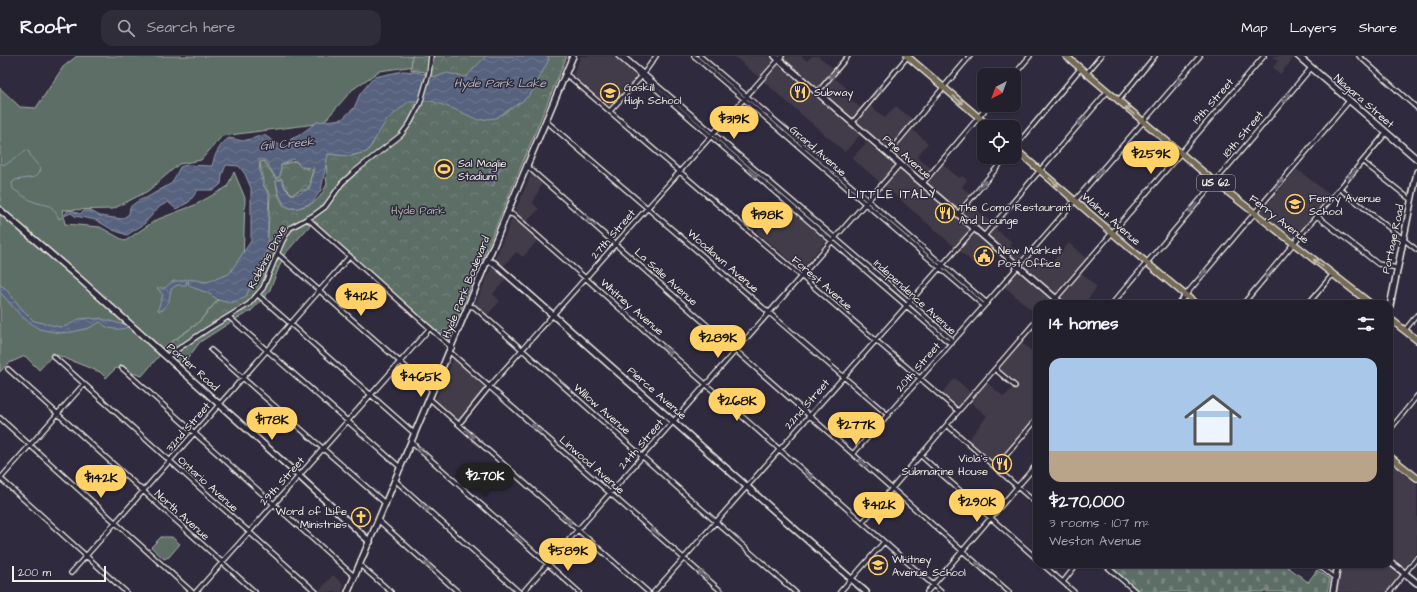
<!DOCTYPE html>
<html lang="en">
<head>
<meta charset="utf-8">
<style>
	:root { --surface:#23202e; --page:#2f2d3a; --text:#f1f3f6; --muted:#a3a3aa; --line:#403e4a; --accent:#ffd166 }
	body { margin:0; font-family:"Architects Daughter",sans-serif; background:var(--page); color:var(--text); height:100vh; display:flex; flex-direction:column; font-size:15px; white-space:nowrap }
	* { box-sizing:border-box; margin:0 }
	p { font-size:13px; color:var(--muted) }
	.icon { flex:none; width:22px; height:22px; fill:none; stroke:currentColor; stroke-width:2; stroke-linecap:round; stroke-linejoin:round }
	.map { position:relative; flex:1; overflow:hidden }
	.details { position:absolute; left:1033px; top:244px; width:360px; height:268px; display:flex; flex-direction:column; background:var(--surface); border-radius:12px; box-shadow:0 1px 3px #0004,0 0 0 1px var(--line) }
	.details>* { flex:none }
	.needle { width:26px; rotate:221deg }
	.fabs { position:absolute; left:977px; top:12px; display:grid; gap:8px }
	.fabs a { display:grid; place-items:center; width:44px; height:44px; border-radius:8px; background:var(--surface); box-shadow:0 1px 3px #0004,0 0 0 1px var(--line); font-size:20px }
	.scale { position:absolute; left:12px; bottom:10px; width:94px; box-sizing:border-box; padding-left:4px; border:2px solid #f4f1e8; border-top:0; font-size:11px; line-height:14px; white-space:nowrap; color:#f4f1e8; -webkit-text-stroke:3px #2f2a3d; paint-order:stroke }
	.price { position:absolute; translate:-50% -34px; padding:0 9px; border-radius:14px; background:var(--accent); color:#111; font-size:13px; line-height:26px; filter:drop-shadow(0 1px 2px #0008) }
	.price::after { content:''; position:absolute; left:50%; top:24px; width:12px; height:9px; margin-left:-6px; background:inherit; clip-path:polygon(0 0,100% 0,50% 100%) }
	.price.active { background:#222; color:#fff }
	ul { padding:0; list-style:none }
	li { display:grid; align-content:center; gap:8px; height:212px; padding:0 16px }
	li+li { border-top:1px solid var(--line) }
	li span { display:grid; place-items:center; height:124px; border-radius:12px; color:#555 }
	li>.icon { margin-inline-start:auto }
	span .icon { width:72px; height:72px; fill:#fffc; stroke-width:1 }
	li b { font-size:17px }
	h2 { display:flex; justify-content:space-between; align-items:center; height:48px; padding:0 16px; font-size:17px }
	header { display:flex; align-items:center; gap:24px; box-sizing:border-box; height:56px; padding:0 20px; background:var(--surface); border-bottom:1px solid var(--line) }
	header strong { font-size:19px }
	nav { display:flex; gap:22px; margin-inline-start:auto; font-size:14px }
	.search { width:280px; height:36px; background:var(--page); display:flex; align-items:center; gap:10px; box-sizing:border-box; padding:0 14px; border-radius:12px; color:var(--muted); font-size:15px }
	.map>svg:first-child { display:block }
	.built { fill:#433a48 }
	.green { fill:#5c6e65; stroke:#a8b0a6 }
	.cemetery { fill:url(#cemetery-stones); stroke:#a8b0a6 }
	.park { fill:url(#park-crowns); stroke:#a8b0a6 }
	.water { fill:url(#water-waves); stroke:#959ba8 }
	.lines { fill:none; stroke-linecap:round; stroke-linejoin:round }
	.stream { stroke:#959ba8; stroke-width:1 }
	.street-casing { stroke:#f4f1e8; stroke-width:6 }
	.secondary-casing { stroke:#f4f1e8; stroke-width:8 }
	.primary-casing { stroke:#f4f1e8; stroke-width:8 }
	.street { stroke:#2f2a3d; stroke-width:3.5 }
	.secondary { stroke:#2f2a3d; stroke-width:5 }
	.primary { stroke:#756a55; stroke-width:5.5 }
	.oneway { stroke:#747079 }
	.oneway2 { stroke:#c1bbad }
	.labels { text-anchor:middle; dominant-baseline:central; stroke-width:3; stroke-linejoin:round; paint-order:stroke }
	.shield { fill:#2f2a3d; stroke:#b9b5b5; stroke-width:1 }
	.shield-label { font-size:10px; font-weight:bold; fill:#f4f1e8 }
	.poi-label { font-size:11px; fill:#f4f1e8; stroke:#2f2a3d; text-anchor:start }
	.street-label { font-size:11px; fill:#f4f1e8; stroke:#2f2a3d }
	.park-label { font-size:11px; fill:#b0b6ad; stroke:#2f2a3d }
	.water-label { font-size:12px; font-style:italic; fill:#b5b8be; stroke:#2f2a3d }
	.neighbourhood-label { font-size:12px; letter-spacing:1px; fill:#f4f1e8; stroke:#2f2a3d }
</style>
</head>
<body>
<header>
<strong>Roofr</strong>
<div class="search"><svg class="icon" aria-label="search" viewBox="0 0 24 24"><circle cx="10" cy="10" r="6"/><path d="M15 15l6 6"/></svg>Search here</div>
<nav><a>Map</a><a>Layers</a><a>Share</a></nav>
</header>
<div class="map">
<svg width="1417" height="536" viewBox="0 0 1417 536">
	<defs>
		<pattern id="cemetery-stones" width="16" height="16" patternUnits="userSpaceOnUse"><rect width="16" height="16" fill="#5c6e65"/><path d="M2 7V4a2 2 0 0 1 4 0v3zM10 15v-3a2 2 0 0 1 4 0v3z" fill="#74837b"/></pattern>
		<pattern id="park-crowns" width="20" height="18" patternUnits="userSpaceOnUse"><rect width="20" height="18" fill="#5c6e65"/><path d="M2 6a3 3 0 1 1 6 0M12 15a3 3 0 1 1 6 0" fill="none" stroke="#74837b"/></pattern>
		<pattern id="water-waves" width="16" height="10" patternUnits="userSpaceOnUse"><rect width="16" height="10" fill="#56627e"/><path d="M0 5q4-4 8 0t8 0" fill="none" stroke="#6f7990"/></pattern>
	</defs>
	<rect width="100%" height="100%" fill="#2f2a3d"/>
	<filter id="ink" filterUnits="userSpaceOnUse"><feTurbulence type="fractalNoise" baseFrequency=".025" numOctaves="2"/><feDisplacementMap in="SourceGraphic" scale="8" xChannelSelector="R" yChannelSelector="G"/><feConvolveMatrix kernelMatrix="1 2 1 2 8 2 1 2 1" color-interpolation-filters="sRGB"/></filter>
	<g filter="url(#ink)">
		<path class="built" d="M581,0H613L639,22L612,52L573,19Z
			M734,0H768L860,79L845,96Z
			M780,0H801L807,5L812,0H818L839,17L835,22L850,35L846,40L866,56L871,50L885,62L896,50L918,68L913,74L928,87L917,101L932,113L939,105L959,122L962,120L967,124L962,131L976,143L971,149L997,171L996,173L1012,186L1010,189L1029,205L1033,201L1047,212L1069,187L1086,202L1077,213L1097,231L1088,243L1093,248H1068Z
			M1272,0H1292L1294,2L1280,18L1273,11L1278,5Z
			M867,86L994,194L979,212L852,102Z
			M1297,113L1330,139L1294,182L1260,157Z
			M531,118L542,127L533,147L539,153L526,167L541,180L523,201L516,196L502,212L494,205Z
			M781,146L826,185L801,214L756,175Z
			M492,210L506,223L493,238L500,245L484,263L473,253Z
			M1013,212L1057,248H1037V259L1000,227Z
			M1017,283L1037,299V367L995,413L966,387L987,360L969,345L958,358L938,341L955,322L971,337L983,323L1004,341L1013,331L993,313Z
			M454,302L487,333L459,366L435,345Z
			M1389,406L1417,428V496L1405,512L1389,499Z
			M1342,508H1387L1405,522L1394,536H1336Z
			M333,519L344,529L342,536H318Z"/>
		<path class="green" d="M77,0H414L415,10L379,15L352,34L323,67L222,80L201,104L179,108L148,135L113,153L62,154L65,168L100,171L125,185L156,164L195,149L227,131L234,116L245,142L243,209L219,239L218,244L197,268L170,287L142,320L116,312L106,322L100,316L54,298L39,314L25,300L7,308L0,316V32L20,51L36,52L63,11Z
			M161,481H172L180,488L169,501L164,503L151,491Z"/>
		<path class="cemetery" d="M1118,508H1284L1308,526L1317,514L1330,523L1327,536H1139L1115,515V513Z"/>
		<path class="park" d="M412,0H567L448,285L313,166L284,199L269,236L251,255L234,264L200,286L182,310L164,293L170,287L197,268L218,244L229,246L267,196L270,138L264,130L261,115L260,106L264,105L276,123L280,120L281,109L295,105L301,111L313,114L310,124L311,128L307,134H301L292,138L285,131L281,122L276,125C278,144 283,158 305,150C311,148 317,145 321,139C323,136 325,132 327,128C326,124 326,101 327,98L351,100L365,96L369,93L373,87L380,68L407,45L418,42L425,16L411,14Z"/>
		<path class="water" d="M486,0H548L549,3L533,35L524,44L496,62L478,64L459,55L432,45H409L386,65L367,96L348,100L328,98L321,134L312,147L298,152H290L284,149L278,135L276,125L281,123L285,132L292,139C316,132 308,134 314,112L301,111L294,103L281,109L280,120L276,122L265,104H259C260,118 260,127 269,138L267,196L245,242L229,247L218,244L208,237L194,232L188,228L189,223L207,226L229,218L251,185V132L245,118L239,110L226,109L222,119L221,128L214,134H198L189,146L176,153L168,146L159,151L144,168L127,179L113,174L96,164L75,160L71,157L64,160L68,154L73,155L80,158L84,155H91L100,160L122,163L129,158L130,151L139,144L146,142L172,127L180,111L186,109L212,110C215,98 219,89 229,82L243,85L264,79L281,90L289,89L291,83L298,80L317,66L342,63L354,52L360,38L374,21L403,15L416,16L436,21L447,17L466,21Z
			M491,104L502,108L493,130L485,127L491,113L488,111Z
			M186,223L187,224L186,229H177L171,233L169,245L163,254L159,255L158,253L163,239L157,232H165L173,225H181Z
			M0,229L5,232L21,252L34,265L60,271L67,270L79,263L91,262L95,263L101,262L104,264H107L121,268L124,267L128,271C122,274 111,274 105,270C103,268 102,267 100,266L89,272L72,276L59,277L39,273L21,260L0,236Z"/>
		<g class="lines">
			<path class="stream" d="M0,107L5,109L20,99L26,94L29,96C32,105 39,108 41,114L35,121L15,124L12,127L13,133C19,137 26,142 32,145C47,151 51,145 59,163L64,160"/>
			<g class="street-casing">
				<path id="street" d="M618,0L947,285L952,287
					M623,0L905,242L950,282L952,287
					M694,0L984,250
					M700,0L987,247
					M1359,0L1417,52
					M565,18L572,23L958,355
					M1086,18L1101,0
					M1014,19L1030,0
					M818,36L848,0
					M1118,45L1155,0
					M610,55L642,20L656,0
					M546,65L888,359
					M853,66L908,0
					M1014,92L1080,13
					M888,97L970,0
					M1363,106L1411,144
					M527,110L1009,536
					M923,127L989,49
					M1340,133L1417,194
					M507,157L514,159L941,536
					M958,158L1006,101
					M1317,160L1378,208L1397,212
					M307,162L452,292
					M984,180L1107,36
					M278,198L433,335
					M258,239L415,378
					M1051,248L1264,0
					M1112,248L1311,12
					M1178,248L1349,45
					M1243,248L1386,77
					M1308,248L1333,218
					M468,250L474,251L795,536
					M229,261L401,412
					M1405,274L1417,259
					M211,294L386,448
					M450,296L722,536
					M53,300L316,536
					M166,301L208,273L249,248L263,232L282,186L290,172L314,159L325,151L342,127L354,116L401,79L410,67L420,48L429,17L431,0
					M122,312L355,521
					M8,313L255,536
					M995,313L1015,330
					M430,343L648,536
					M0,362L192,536
					M459,368L489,331L782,0
					M947,369L1037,448
					M1389,375L1417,340
					M412,387L579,536
					M853,398L984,250L1200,0
					M920,399L1037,503
					M996,411L1037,363
					M0,422L126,536
					M0,423L84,328
					M396,425L519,536
					M379,465L458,536
					M863,466L1037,264
					M1042,508L1074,536
					M1104,508L1136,536
					M1317,508L1335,522
					M360,509L391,536
					M71,517L350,200
					M1063,526L1077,508
					M196,536L430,272
					M523,536L900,108
					M654,536L975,172
					M840,536L884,486
					M927,536L1037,408
					M1390,536L1417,502"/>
			</g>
			<g class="secondary-casing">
				<path id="secondary" d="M775,0L1062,248
					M1298,0L1417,103
					M0,154L81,224L299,420L370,486
					M487,205L494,207L866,536
					M1389,255L1417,116
					M1389,505L1417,527
					M348,536L573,0
					M1333,536L1338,508"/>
			</g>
			<g class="primary-casing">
				<path id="primary" d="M907,0L990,71
					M1066,0L1215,126L1371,248
					M1014,92L1147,207L1196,248
					M1389,262L1417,284
					M1389,400L1417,422"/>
			</g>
			<use href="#street" class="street"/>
			<use href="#secondary" class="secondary"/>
			<use href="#primary" class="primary"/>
		</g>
		<defs><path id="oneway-shaft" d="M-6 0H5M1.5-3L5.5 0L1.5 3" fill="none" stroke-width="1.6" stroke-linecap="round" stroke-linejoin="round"/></defs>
		<g class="oneway">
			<use href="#oneway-shaft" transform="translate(833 18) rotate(130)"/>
			<use href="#oneway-shaft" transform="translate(1178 26) rotate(-49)"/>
			<use href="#oneway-shaft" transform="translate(878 36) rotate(-50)"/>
			<use href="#oneway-shaft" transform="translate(1286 42) rotate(130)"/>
			<use href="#oneway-shaft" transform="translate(1082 65) rotate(131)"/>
			<use href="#oneway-shaft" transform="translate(753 117) rotate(41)"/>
			<use href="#oneway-shaft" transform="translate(1099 117) rotate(-49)"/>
			<use href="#oneway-shaft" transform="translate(1352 118) rotate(130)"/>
			<use href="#oneway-shaft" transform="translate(1279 127) rotate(-50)"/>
			<use href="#oneway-shaft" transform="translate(982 129) rotate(-50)"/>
			<use href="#oneway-shaft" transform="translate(1193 152) rotate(130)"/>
			<use href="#oneway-shaft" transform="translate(591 166) rotate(-139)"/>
			<use href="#oneway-shaft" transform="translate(1203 218) rotate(-50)"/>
			<use href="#oneway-shaft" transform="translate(1269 218) rotate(130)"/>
			<use href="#oneway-shaft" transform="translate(667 294) rotate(41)"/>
			<use href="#oneway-shaft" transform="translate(536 372) rotate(-139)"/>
			<use href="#oneway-shaft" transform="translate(470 378) rotate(42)"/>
			<use href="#oneway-shaft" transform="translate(422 395) rotate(-138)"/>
			<use href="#oneway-shaft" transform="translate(863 407) rotate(-138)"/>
			<use href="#oneway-shaft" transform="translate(809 419) rotate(41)"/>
			<use href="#oneway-shaft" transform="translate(425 451) rotate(42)"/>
			<use href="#oneway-shaft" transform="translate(567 464) rotate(42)"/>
			<use href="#oneway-shaft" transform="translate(655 476) rotate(-139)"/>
			<use href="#oneway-shaft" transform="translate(518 482) rotate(-138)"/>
			<use href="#oneway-shaft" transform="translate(429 510) rotate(-138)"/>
			<use href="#oneway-shaft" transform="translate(980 510) rotate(-139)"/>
			<use href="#oneway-shaft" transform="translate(703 519) rotate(-139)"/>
		</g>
		<g class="oneway2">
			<use href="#oneway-shaft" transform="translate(958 44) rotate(40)"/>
			<use href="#oneway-shaft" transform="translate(1130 55) rotate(-140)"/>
			<use href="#oneway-shaft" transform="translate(1054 126) rotate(41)"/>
			<use href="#oneway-shaft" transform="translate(1318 207) rotate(-142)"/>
		</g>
	</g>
	<defs>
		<g id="restaurant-ring" transform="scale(1)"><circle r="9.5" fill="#2f2a3d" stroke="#ffd166" stroke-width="1.5"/><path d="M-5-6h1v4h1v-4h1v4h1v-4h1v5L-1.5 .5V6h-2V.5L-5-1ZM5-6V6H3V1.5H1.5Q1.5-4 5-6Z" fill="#ffd166"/></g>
		<g id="school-ring" transform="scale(1)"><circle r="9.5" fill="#2f2a3d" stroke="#ffd166" stroke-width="1.5"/><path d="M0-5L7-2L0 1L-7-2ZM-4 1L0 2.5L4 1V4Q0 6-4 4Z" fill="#ffd166"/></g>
		<g id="stadium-ring" transform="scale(1)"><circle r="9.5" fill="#2f2a3d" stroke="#ffd166" stroke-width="1.5"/><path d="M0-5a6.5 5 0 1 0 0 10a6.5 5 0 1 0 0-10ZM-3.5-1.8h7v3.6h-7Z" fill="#ffd166"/></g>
		<g id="civic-ring" transform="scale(1)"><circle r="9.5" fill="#2f2a3d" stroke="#ffd166" stroke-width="1.5"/><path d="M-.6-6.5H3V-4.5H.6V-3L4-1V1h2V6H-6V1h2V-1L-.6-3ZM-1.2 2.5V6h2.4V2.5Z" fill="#ffd166"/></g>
		<g id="church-ring" transform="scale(1)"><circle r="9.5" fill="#2f2a3d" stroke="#ffd166" stroke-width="1.5"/><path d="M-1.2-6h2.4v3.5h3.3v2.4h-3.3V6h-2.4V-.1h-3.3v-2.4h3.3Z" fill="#ffd166"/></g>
	</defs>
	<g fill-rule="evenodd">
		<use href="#restaurant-ring" x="800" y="36"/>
		<use href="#school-ring" x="610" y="37"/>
		<use href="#stadium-ring" x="444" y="113"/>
		<use href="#school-ring" x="1295" y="148"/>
		<use href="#restaurant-ring" x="945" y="157"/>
		<use href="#civic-ring" x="984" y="200"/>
		<use href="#restaurant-ring" x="1002" y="408"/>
		<use href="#church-ring" x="361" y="461"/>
		<use href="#school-ring" x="878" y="509"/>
	</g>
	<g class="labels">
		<rect class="shield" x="1197" y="119" width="38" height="16" rx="3"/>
		<g class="shield-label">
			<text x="1216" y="127">US 62</text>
		</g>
		<g class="poi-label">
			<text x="624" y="31">Gaskill<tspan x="624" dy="13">High School</tspan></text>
			<text x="814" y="36">Subway</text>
			<text x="458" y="107">Sal Maglie<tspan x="458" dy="13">Stadium</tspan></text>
			<text x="1309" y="142">Ferry Avenue<tspan x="1309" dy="13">School</tspan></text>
			<text x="959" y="151">The Como Restaurant<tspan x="959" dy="13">And Lounge</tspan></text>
			<text x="998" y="194">New Market<tspan x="998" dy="13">Post Office</tspan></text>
			<text x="988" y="402" text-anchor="end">Viola's<tspan x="988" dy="13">Submarine House</tspan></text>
			<text x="347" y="455" text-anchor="end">Word of Life<tspan x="347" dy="13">Ministries</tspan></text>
			<text x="892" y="503">Whitney<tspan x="892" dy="13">Avenue School</tspan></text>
		</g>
		<g class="street-label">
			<text transform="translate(1213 45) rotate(-49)">19th Street</text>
			<text transform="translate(1364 45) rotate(41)">Niagara Street</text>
			<text transform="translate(1243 78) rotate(-50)">18th Street</text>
			<text transform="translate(818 95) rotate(41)">Grand Avenue</text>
			<text transform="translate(907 101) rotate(41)">Pine Avenue</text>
			<text transform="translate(1111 163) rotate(41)">Walnut Avenue</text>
			<text transform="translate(1279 163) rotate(38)">Ferry Avenue</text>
			<text transform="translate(613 178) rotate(-49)">27th Street</text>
			<text transform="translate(1393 183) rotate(-78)">Portage Road</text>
			<text transform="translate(267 201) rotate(-62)">Robbins Drive</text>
			<text transform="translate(723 205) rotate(41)">Woodlawn Avenue</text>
			<text transform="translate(666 221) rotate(42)">La Salle Avenue</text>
			<text transform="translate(822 227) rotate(41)">Forest Avenue</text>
			<text transform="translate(466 231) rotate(-68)">Hyde Park Boulevard</text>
			<text transform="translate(915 241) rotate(42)">Independence Avenue</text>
			<text transform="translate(632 251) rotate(41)">Whitney Avenue</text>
			<text transform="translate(193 311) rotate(42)">Porter Road</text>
			<text transform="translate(918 311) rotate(-49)">20th Street</text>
			<text transform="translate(657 337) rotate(41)">Pierce Avenue</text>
			<text transform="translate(807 348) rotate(-49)">22nd Street</text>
			<text transform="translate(602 353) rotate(41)">Willow Avenue</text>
			<text transform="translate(188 371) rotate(-49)">32nd Street</text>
			<text transform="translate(641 388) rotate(-49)">24th Street</text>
			<text transform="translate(592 409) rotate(41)">Linwood Avenue</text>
			<text transform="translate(282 425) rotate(-48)">29th Street</text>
			<text transform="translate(208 428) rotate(42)">Ontario Avenue</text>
			<text transform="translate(182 459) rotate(42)">North Avenue</text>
		</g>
		<g class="park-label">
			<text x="418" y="154">Hyde Park</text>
		</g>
		<g class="water-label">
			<text x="500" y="27">Hyde Park Lake</text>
			<text transform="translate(287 88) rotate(-5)">Gill Creek</text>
		</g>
		<g class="neighbourhood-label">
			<text x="892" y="138">LITTLE ITALY</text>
		</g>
	</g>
</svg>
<div class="fabs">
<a><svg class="needle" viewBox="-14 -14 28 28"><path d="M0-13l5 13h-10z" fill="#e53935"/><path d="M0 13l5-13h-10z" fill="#a3a3aa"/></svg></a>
<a><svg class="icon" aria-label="locate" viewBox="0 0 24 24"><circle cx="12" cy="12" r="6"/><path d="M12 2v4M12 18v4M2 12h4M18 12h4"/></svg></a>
</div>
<div class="scale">200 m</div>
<b class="price" style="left:734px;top:84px">$319K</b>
<b class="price" style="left:1151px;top:119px">$259K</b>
<b class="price" style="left:767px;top:180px">$198K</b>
<b class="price" style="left:361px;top:261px">$412K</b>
<b class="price" style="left:718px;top:303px">$289K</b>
<b class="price" style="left:421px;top:342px">$465K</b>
<b class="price" style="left:737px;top:366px">$268K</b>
<b class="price" style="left:272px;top:385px">$178K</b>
<b class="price" style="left:856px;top:390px">$277K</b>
<b class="price active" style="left:485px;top:441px">$270K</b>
<b class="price" style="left:101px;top:443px">$142K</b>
<b class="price" style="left:977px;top:467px">$290K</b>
<b class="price" style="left:879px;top:470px">$412K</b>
<b class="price" style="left:568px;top:516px">$589K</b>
<section class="details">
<h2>14 homes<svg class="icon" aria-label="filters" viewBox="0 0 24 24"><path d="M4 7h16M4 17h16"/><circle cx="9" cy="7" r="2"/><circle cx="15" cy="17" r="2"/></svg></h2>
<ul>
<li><span style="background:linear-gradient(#a9c7e8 75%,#b9a48a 0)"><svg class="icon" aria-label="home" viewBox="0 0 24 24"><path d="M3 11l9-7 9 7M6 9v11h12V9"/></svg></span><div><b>$270,000</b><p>3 rooms · 107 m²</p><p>Weston Avenue</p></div></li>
</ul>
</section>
</div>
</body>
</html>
